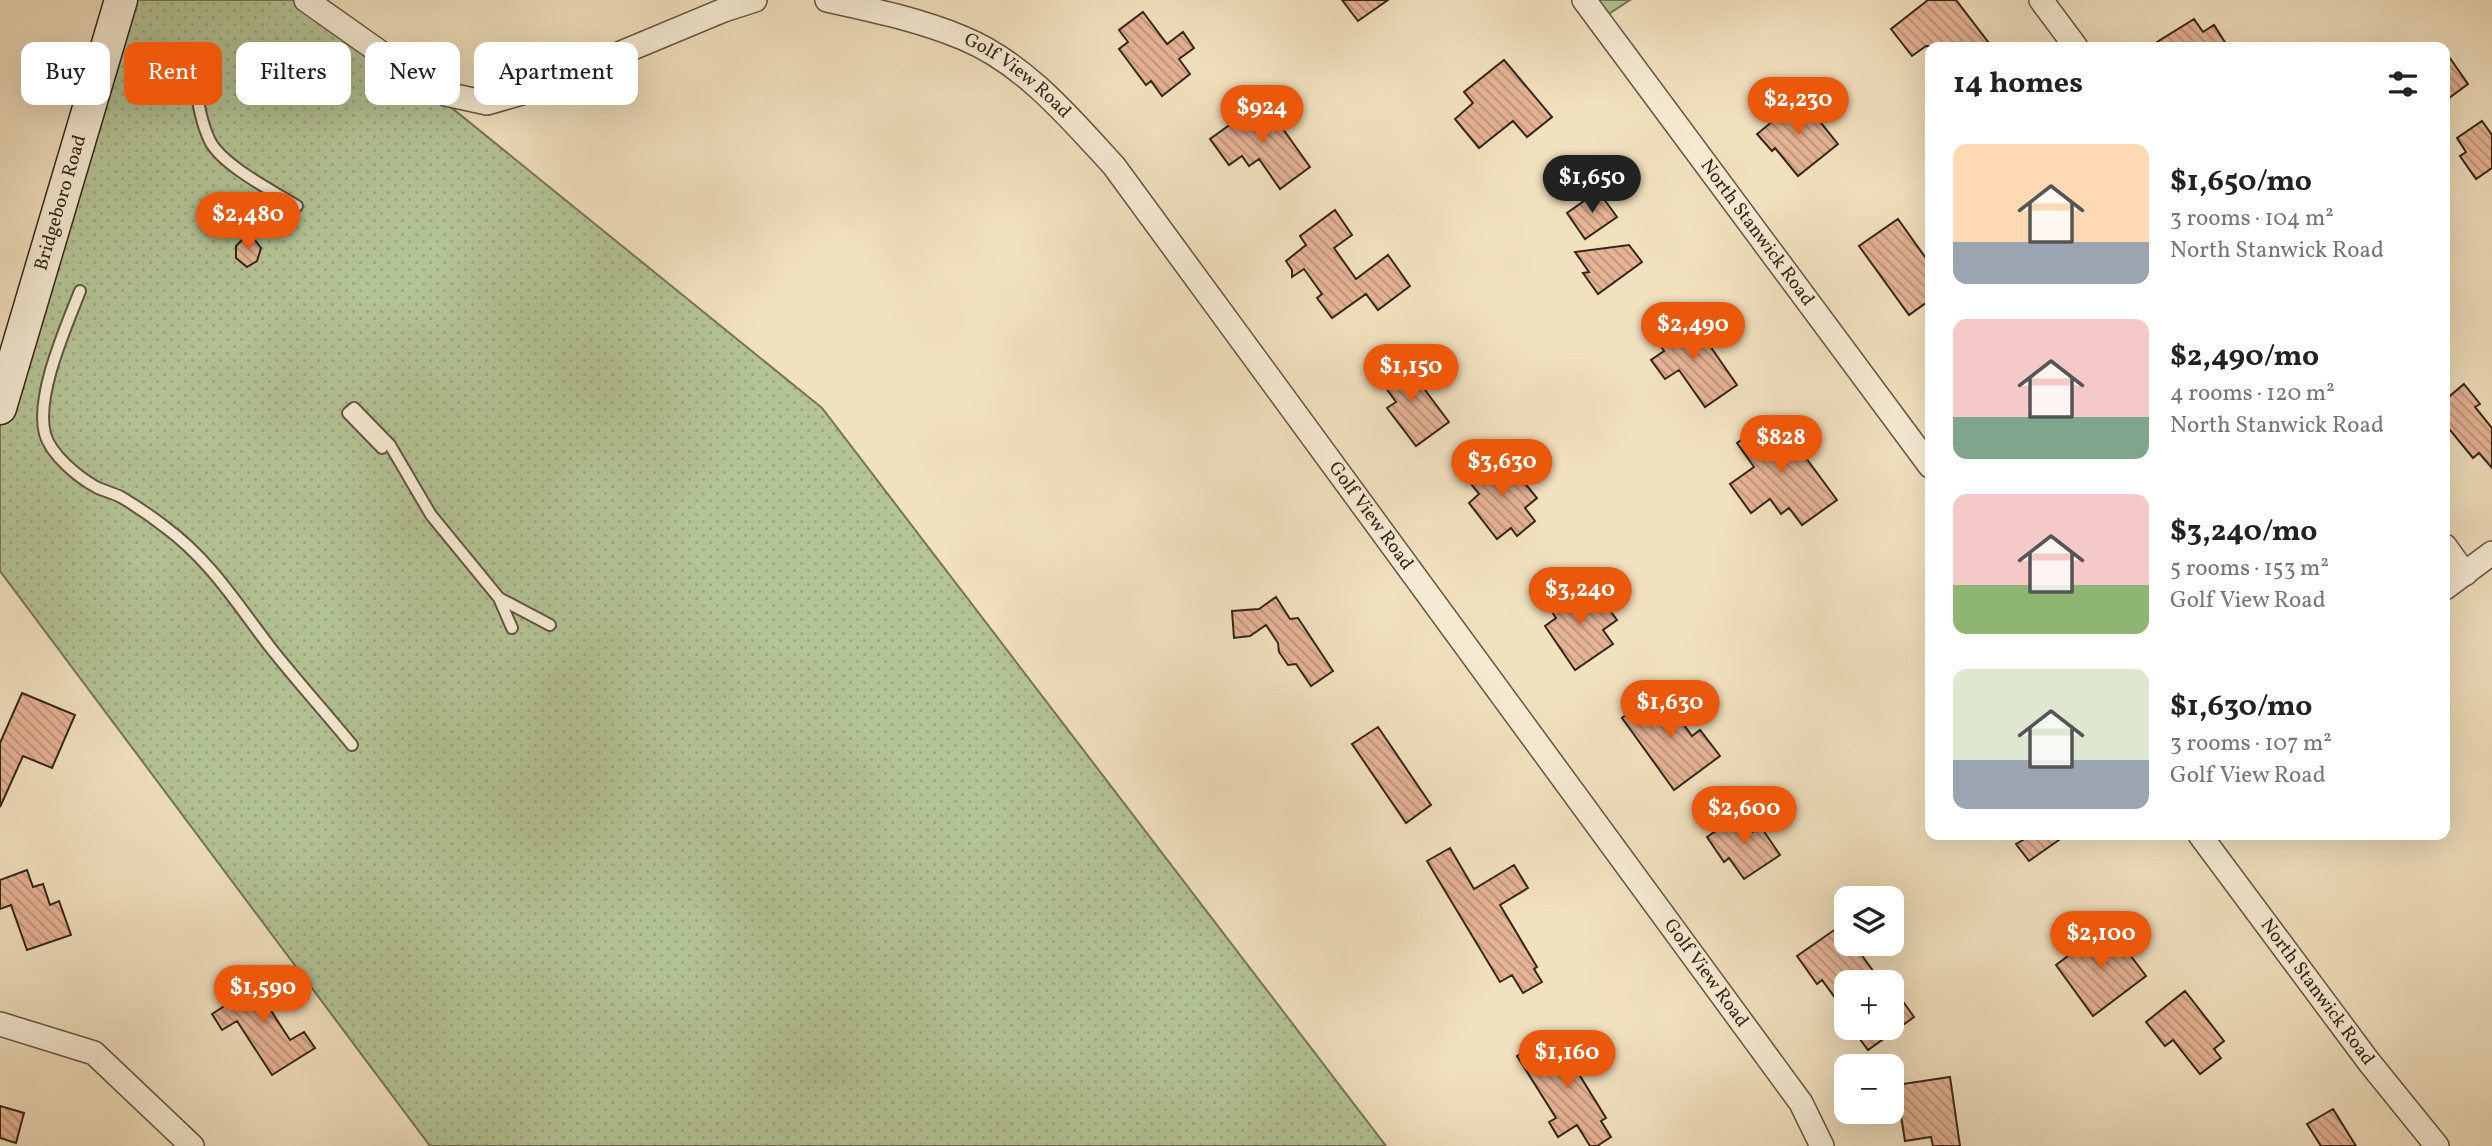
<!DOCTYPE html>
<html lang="en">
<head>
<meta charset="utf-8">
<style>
	:root { --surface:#fff; --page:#f6f6f6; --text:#222; --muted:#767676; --accent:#ea580c }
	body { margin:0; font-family:Vollkorn,serif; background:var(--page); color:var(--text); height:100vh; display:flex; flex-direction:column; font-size:26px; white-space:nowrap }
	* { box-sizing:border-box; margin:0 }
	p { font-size:23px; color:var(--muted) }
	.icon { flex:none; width:38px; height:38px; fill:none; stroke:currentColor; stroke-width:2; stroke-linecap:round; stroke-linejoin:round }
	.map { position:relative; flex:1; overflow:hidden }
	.sheet { position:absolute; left:1925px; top:42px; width:525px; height:798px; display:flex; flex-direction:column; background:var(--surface); border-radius:14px; box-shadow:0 7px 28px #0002 }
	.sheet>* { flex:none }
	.guide { position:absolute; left:21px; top:42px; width:665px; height:63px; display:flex; gap:14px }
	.controls { position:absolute; left:1834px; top:886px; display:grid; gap:14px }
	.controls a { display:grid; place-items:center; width:70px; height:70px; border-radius:14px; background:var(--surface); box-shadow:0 7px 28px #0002; font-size:35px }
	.price { position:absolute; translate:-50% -60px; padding:0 16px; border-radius:24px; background:var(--accent); color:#fff; font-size:23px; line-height:46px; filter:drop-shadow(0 2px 4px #0008) }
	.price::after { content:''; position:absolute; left:50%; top:42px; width:21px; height:16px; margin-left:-10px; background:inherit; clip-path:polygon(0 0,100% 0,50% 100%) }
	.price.selected { background:#222; color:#fff }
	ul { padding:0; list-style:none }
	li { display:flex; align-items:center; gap:21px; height:175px; padding:0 28px }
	li span { display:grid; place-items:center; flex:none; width:196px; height:140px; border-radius:14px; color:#555 }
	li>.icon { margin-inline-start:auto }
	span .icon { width:84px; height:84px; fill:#fffc; stroke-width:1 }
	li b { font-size:30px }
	h2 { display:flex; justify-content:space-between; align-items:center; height:84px; padding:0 28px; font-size:30px }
	.tag { padding:0 24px; border-radius:14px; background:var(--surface); box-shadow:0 7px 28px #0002; font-size:24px; line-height:63px }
	.tag.selected { background:var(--accent); color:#fff }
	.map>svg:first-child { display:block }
	.grass { fill:url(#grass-dots); stroke:#747658; stroke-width:2 }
	.forest { fill:url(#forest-firs); stroke:#747658; stroke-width:2 }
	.building { fill:url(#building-back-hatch); stroke:#34271a; stroke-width:2 }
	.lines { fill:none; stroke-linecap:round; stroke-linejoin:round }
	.lane-casing { stroke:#645643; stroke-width:14 }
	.street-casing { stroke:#645643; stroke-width:26 }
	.secondary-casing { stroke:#34271a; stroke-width:35 }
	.lane { stroke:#f7ecd5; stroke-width:10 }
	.street { stroke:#f7ecd5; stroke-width:23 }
	.secondary { stroke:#f7ecd5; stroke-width:32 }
	.labels { text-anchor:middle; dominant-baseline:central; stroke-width:7; stroke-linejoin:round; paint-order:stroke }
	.street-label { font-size:19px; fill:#34271a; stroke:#f7ecd5 }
</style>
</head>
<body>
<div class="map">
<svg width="2492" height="1146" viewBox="0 0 2492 1146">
	<defs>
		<pattern id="grass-dots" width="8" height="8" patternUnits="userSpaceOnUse" patternTransform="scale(1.75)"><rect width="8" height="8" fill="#b4c496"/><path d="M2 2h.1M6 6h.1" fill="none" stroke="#9ba881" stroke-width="1.8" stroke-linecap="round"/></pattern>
		<pattern id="forest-firs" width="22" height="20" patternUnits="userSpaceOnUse" patternTransform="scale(1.75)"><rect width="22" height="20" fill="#b4c496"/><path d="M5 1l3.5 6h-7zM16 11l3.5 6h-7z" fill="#9ba881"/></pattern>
		<pattern id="building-back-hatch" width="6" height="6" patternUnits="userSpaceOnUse" patternTransform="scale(1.75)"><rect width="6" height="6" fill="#e6b395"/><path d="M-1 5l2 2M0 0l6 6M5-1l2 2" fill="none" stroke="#bb9279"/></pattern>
	</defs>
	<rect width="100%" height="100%" fill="#f2e1bf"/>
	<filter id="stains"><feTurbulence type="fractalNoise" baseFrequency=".00286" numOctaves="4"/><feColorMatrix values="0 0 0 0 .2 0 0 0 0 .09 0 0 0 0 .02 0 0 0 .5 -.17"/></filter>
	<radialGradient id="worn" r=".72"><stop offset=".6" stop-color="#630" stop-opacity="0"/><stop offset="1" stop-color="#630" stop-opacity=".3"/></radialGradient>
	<path class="grass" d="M124,0H313L405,70L822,408L1386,1146H430L0,571V408Z"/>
	<path class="forest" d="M1595,0H1630L1607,15Z"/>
	<path class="building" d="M1342,0H1388L1358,21Z
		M1928,0H1956L1992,47L1926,46L1912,56L1891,29Z
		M1143,12L1167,44L1183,32L1194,48L1179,59L1190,74L1162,96L1151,81L1146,85L1119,49L1128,42L1119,30Z
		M2194,19L2203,32L2214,25L2228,47H2149Z
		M2445,51L2468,84L2445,101Z
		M1504,60L1552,117L1527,137L1513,121L1479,148L1455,119L1473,103L1464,92Z
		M1801,98L1838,144L1798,176L1775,148L1772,151L1757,134Z
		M1263,101L1310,167L1280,189L1259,159L1249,166L1242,156L1229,165L1210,139Z
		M2482,121L2492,135V168L2476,179L2460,156L2466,152L2457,138Z
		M1598,191L1617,217L1585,239L1567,213Z
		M1335,210L1352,235L1334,248L1356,279L1388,255L1410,286L1378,310L1366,294L1332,318L1317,298L1322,294L1304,269L1292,277V270L1286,261L1306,245L1300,236Z
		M1898,219L1930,264V300L1909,315L1859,246Z
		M244,238L254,239L261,248L257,261L247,267L236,258V246Z
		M1629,245L1642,262L1598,294L1583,273L1589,272L1575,252Z
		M1690,317L1737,385L1705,407L1679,370L1665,379L1651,360L1664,351L1656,339Z
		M1392,361L1402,375L1410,370L1449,422L1416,446L1387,408L1396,402L1375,373Z
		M2464,384L2480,404L2475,407L2492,428V468L2479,453L2473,458L2445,424V400Z
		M1775,416L1837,500L1802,525L1789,508L1781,514L1770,499L1751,513L1730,484L1754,467L1737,443Z
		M1495,457L1509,474L1514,470L1537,498L1525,508L1535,521L1517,536L1511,528L1497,539L1469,503L1479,494L1467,479Z
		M1568,587L1578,602L1586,596L1591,604L1600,597L1617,620L1603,630L1613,644L1575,670L1545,626L1556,618L1546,603Z
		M1276,597L1290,619L1298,618L1333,671L1311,686L1296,664L1288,665L1279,652L1278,643L1266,625L1250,636L1234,638L1232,611L1259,609Z
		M1663,688L1673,701L1669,704L1692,736L1700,730L1720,756L1674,790L1622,718Z
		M22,693L75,715L52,768L23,756L0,807V743Z
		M1378,727L1431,805L1406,823L1352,744Z
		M1741,814L1753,832L1761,827L1780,855L1744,879L1729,858L1724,862L1707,837Z
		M2032,835H2066L2029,861L2016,844Z
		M1450,848L1474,889L1514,865L1528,888L1500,905L1537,967L1534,969L1542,982L1523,993L1512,975L1500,982L1427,861Z
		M27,870L33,887L43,884L50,905L59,901L71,935L27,950L11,905L0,909V880Z
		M1840,926L1846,934V943H1853L1881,982H1846V1013L1822,980L1817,984L1797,956Z
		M2108,926L2146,976L2093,1016L2056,965Z
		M263,970L277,992L264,1000L290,1040L304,1032L315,1048L272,1075L237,1021L222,1030L212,1014L246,992L241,984Z
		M1892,986L1914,1017L1868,1050L1851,1027H1892Z
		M2185,991L2224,1041L2214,1049L2221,1058L2200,1074L2173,1040L2165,1046L2146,1022Z
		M1580,1037L1594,1061L1577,1071L1606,1118L1601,1121L1611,1137L1597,1146H1590L1577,1125L1558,1137L1549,1122L1556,1118L1517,1056L1538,1044L1547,1057Z
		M1950,1077L1960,1146H1933L1931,1137L1905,1141L1896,1085Z
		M0,1106L24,1113L16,1143L0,1138Z
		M2333,1109L2356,1146H2321L2307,1124Z"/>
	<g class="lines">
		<g class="lane-casing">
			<path id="lane" d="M192,67C197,91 199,119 210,141C222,165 274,192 297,206
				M80,291C66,327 35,396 45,434C51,455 78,477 96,487C104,491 113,493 121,497C136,506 151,516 165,527C210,560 237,604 270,647C296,680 325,712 352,745
				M382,448L348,413L354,408L390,445L431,515L499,598L512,628
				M499,598L550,625"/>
		</g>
		<g class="street-casing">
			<g id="street">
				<path d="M306,0L405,70L446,94L487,103L532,90L724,10L755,0"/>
				<path id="s1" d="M827,0C873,10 920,20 963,38C1024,63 1070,118 1114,166L1801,1103L1822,1146"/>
				<path id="s2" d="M1584,0L1930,466"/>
				<path d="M2041,0L2076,47"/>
				<path d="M2445,546L2465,574"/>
				<path d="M2445,588L2492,553"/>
				<path id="s3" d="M2200,835L2369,1062L2437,1146"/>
				<path d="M0,1024L94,1053L192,1146"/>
			</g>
		</g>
		<g class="secondary-casing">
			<g id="secondary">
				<path id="s4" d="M0,408L121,0"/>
			</g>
		</g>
		<use href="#lane" class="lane"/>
		<use href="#street" class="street"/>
		<use href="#secondary" class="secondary"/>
	</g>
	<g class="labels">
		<g class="street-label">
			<text stroke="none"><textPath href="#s1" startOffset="208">Golf View Road</textPath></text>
			<text stroke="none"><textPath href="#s4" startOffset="214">Bridgeboro Road</textPath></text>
			<text stroke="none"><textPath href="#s2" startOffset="290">North Stanwick Road</textPath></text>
			<text stroke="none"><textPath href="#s1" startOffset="775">Golf View Road</textPath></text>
			<text stroke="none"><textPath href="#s1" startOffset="1342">Golf View Road</textPath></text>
			<text stroke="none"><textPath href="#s3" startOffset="196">North Stanwick Road</textPath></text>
		</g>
	</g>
	<rect width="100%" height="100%" filter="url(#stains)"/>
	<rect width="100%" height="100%" fill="url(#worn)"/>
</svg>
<div class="controls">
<a><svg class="icon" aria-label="layers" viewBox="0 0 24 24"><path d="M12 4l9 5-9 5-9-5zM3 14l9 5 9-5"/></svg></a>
<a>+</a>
<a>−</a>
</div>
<b class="price" style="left:1798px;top:137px">$2,230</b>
<b class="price" style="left:1262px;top:145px">$924</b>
<b class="price selected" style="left:1592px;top:215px">$1,650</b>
<b class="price" style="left:248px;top:252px">$2,480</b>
<b class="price" style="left:1693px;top:362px">$2,490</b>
<b class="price" style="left:1411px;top:404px">$1,150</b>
<b class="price" style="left:1781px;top:475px">$828</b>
<b class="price" style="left:1502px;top:499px">$3,630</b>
<b class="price" style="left:1580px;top:627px">$3,240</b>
<b class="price" style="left:1670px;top:740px">$1,630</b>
<b class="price" style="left:1744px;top:846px">$2,600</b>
<b class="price" style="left:2101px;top:971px">$2,100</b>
<b class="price" style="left:263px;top:1025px">$1,590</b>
<b class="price" style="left:1567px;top:1090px">$1,160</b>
<div class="guide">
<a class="tag">Buy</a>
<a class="tag selected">Rent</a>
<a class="tag">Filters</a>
<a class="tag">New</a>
<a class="tag">Apartment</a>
</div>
<section class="sheet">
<h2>14 homes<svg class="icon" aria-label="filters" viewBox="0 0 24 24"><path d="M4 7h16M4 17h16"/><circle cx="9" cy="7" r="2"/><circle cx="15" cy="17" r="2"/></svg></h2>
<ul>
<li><span style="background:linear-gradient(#ffd9b3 70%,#9aa5b1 0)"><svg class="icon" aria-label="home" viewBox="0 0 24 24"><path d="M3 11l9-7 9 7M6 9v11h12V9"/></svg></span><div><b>$1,650/mo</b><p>3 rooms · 104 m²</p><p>North Stanwick Road</p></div></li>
<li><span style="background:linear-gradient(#f6c9c9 70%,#7fa58c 0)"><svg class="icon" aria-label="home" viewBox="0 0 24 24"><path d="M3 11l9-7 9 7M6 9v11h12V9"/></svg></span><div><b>$2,490/mo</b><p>4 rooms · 120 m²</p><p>North Stanwick Road</p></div></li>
<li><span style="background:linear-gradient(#f6c9c9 65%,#8fb573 0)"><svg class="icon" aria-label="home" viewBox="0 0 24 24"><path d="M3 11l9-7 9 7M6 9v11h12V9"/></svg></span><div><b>$3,240/mo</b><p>5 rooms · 153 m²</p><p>Golf View Road</p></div></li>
<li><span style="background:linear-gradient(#dfe7d0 65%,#9aa5b1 0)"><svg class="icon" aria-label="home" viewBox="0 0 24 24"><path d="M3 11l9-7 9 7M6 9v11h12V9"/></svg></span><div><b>$1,630/mo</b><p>3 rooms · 107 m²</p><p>Golf View Road</p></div></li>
</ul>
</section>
</div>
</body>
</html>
